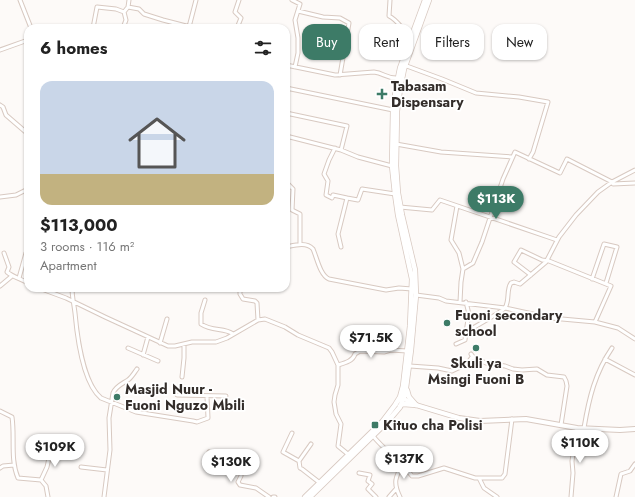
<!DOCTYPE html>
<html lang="en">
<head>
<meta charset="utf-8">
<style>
	:root { --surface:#fff; --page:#f2f2f2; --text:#222; --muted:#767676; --accent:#3d7b67 }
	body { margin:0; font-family:Jost,sans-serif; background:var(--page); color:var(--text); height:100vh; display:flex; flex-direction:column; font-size:15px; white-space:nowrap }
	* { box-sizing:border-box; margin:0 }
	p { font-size:13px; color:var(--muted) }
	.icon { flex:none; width:22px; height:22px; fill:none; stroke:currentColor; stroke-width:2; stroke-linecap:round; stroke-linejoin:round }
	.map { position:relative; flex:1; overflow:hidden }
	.sheet { position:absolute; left:24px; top:24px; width:266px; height:268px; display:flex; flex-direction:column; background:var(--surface); border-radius:12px; box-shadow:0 1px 3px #0004 }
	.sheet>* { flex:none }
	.banner { position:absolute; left:302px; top:24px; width:273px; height:36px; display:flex; gap:8px }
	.price { position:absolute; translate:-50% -34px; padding:0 9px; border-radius:14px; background:#fff; color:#222; font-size:13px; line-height:26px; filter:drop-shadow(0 1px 2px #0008) }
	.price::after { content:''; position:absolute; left:50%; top:24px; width:12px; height:9px; margin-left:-6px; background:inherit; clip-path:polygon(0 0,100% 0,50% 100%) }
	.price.on { background:var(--accent); color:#fff }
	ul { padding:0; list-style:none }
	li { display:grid; align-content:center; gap:8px; height:212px; padding:0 16px }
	li span { display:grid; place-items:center; height:124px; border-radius:12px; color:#555 }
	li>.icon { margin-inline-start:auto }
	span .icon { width:72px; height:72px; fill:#fffc; stroke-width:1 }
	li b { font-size:17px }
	h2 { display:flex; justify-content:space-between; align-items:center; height:48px; padding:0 16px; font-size:17px }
	.pill { padding:0 14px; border-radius:12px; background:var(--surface); box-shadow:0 1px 3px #0004; font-size:14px; line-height:36px }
	.pill.on { background:var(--accent); color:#fff }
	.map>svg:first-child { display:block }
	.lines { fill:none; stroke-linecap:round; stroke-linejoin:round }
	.street-casing { stroke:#d8c9c1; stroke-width:5 }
	.secondary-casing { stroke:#d8c9c1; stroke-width:6 }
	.primary-casing { stroke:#d8c9c1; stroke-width:6 }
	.street { stroke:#fff; stroke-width:3 }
	.secondary { stroke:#fff; stroke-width:4 }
	.primary { stroke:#fff; stroke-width:4.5 }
	.poi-dot { fill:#3d7b67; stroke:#fff; stroke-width:1.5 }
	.labels { text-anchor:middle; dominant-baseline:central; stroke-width:3.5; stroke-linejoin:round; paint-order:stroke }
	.poi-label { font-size:14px; font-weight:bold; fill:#332d2a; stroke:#fff; text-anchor:start }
</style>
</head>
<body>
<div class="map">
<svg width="635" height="497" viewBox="0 0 635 497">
	<rect width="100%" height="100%" fill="#fdfaf8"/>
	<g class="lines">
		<g class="street-casing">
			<path id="street" d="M20,0L31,28
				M292,0L300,4L295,20L298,38V53L295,67
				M390,0L389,16C398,20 403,31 411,37
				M128,7L129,0
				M298,11L323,17L340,18L349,23L340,75
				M189,27L196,0
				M86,28H92
				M93,28L97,7L116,9L124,12L128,7L139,9L144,14L163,20L194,28
				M123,28L126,20L124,12
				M237,28L241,18L235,12L239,0
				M0,50L28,40
				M286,65L335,75L374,72C384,73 387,79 398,78
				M404,65L442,79L476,93L519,97L548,102L533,152L529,159
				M286,88L393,110
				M0,105L3,107L6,115L28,134
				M286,113L347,126L341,150
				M286,136L341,150L358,157L392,166
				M396,144L441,152L512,157
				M335,148L329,160L324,174L328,181L326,195L332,198L333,195L347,198L338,234L341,247
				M286,182L293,189L292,210L300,214V244
				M0,197L16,195L28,189
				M347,198L358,200L362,189L395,194
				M457,206L451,240L459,253L463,269L461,282L460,302
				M400,207L432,210L440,200L557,240
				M286,247C296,245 306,242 313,249C317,258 320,275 329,279L386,290L399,288L412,289
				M4,253L9,267L7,272C13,277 21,279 28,283
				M463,269L473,263L482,242L503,179L515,152L560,173L567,159L612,182L613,184L635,183
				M531,275L514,262L521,250L542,260L549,261L611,286L595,322
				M19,278L26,253L28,252
				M592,279L604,244L617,247L606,283
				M0,286L12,276
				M39,288L66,298L105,317L168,346H175L192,342H216L227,338L258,320L265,319L285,327L298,335L329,348L332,352L338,365V385L335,395L334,402L336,414L341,424L338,446L349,455
				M72,288C72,297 74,304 75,313C77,335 83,383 101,398L136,412L193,421L197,422L208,418L207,397
				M240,288V294L243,299L255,301L257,303L258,320
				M416,295L439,298L446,301L505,308L551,318L595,322L618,328L635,339
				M205,300L201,313V324C213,332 224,327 233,334
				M466,302L469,314L466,332
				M160,343L167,319
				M456,344L465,340L466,332C474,327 500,313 505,308C510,300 506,290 511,283L514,282L520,284L546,262L559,237L576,215L598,192L612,182L635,170
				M128,348L158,361
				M471,354L474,358L486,363L505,366L513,369L522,370L537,369L547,375L564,377L566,381L567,386L561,425
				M143,355L148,337
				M605,359L635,375
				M338,365C345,363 353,361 355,354L360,351L384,352L391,350L407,351
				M410,366L438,368L452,371L467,364L472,357
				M182,377L184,358V344
				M177,395L226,396
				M0,411L12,417C15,437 10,459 18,478L41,480L46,486L48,497
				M584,428C589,398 595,373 612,348
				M292,433L283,452L299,461L300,468L302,469L320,483
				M373,436C385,451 400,460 412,476H418L444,468L475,478H502L505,474L512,419
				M209,452L221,462L241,471V476L238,482L240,485L256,488L269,497
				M299,461L311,444
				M81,467L107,470
				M0,468L3,466L14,465
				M359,473L370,475L368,481L372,484L368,489L376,497
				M479,478L484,488L497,497
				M41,480L47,467L51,449
				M104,497L110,450L109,418L113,393C116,386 122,384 128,380C132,377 134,373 137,369
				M273,497H275
				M389,497L396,489
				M400,497C393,483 395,477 403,464
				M571,497L573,473L572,461L577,428
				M616,497L621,474L630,471L635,464"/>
		</g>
		<g class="secondary-casing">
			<path id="secondary" d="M402,398L416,405L459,418L480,421L526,419L577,428L620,430L635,429"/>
		</g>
		<g class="primary-casing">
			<path id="primary" d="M407,390L409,397L416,405
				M400,406L403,404L416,405
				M305,497L382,422L395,405L400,397L403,386L410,326L412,279L398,215L395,194L392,166L393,110L396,88L400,68L425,0
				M310,497L389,420L400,407L405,395L411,350L416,295L415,270L402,215L398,193L396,166L397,111L400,89L404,69L429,0"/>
		</g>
		<use href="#street" class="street"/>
		<use href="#secondary" class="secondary"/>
		<use href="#primary" class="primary"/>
	</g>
	<g class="poi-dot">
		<path d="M380 88h4v4h4v4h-4v4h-4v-4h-4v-4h4z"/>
		<circle cx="447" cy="323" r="4"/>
		<circle cx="476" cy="348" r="4"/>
		<circle cx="117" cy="397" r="4"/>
		<rect x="371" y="421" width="8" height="8" rx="2"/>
	</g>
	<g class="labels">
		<g class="poi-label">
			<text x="391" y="86">Tabasam<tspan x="391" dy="16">Dispensary</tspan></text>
			<text x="455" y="315">Fuoni secondary<tspan x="455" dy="16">school</tspan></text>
			<text x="476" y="363" text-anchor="middle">Skuli ya<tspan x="476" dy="16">Msingi Fuoni B</tspan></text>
			<text x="125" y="389">Masjid Nuur -<tspan x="125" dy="16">Fuoni Nguzo Mbili</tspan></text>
			<text x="383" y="425">Kituo cha Polisi</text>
		</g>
	</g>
</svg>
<b class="price on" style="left:496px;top:220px">$113K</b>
<b class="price" style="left:371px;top:359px">$71.5K</b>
<b class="price" style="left:580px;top:464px">$110K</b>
<b class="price" style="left:55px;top:468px">$109K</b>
<b class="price" style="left:404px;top:480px">$137K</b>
<b class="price" style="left:231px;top:483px">$130K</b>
<div class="banner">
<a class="pill on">Buy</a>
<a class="pill">Rent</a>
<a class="pill">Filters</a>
<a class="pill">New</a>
</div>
<section class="sheet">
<h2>6 homes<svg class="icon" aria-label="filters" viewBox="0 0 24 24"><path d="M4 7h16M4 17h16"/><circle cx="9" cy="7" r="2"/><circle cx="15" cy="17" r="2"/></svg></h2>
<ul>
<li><span style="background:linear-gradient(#c9d6e8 75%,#c2b280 0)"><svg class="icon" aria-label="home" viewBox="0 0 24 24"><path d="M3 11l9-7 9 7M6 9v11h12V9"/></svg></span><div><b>$113,000</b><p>3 rooms · 116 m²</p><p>Apartment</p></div></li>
</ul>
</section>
</div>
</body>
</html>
